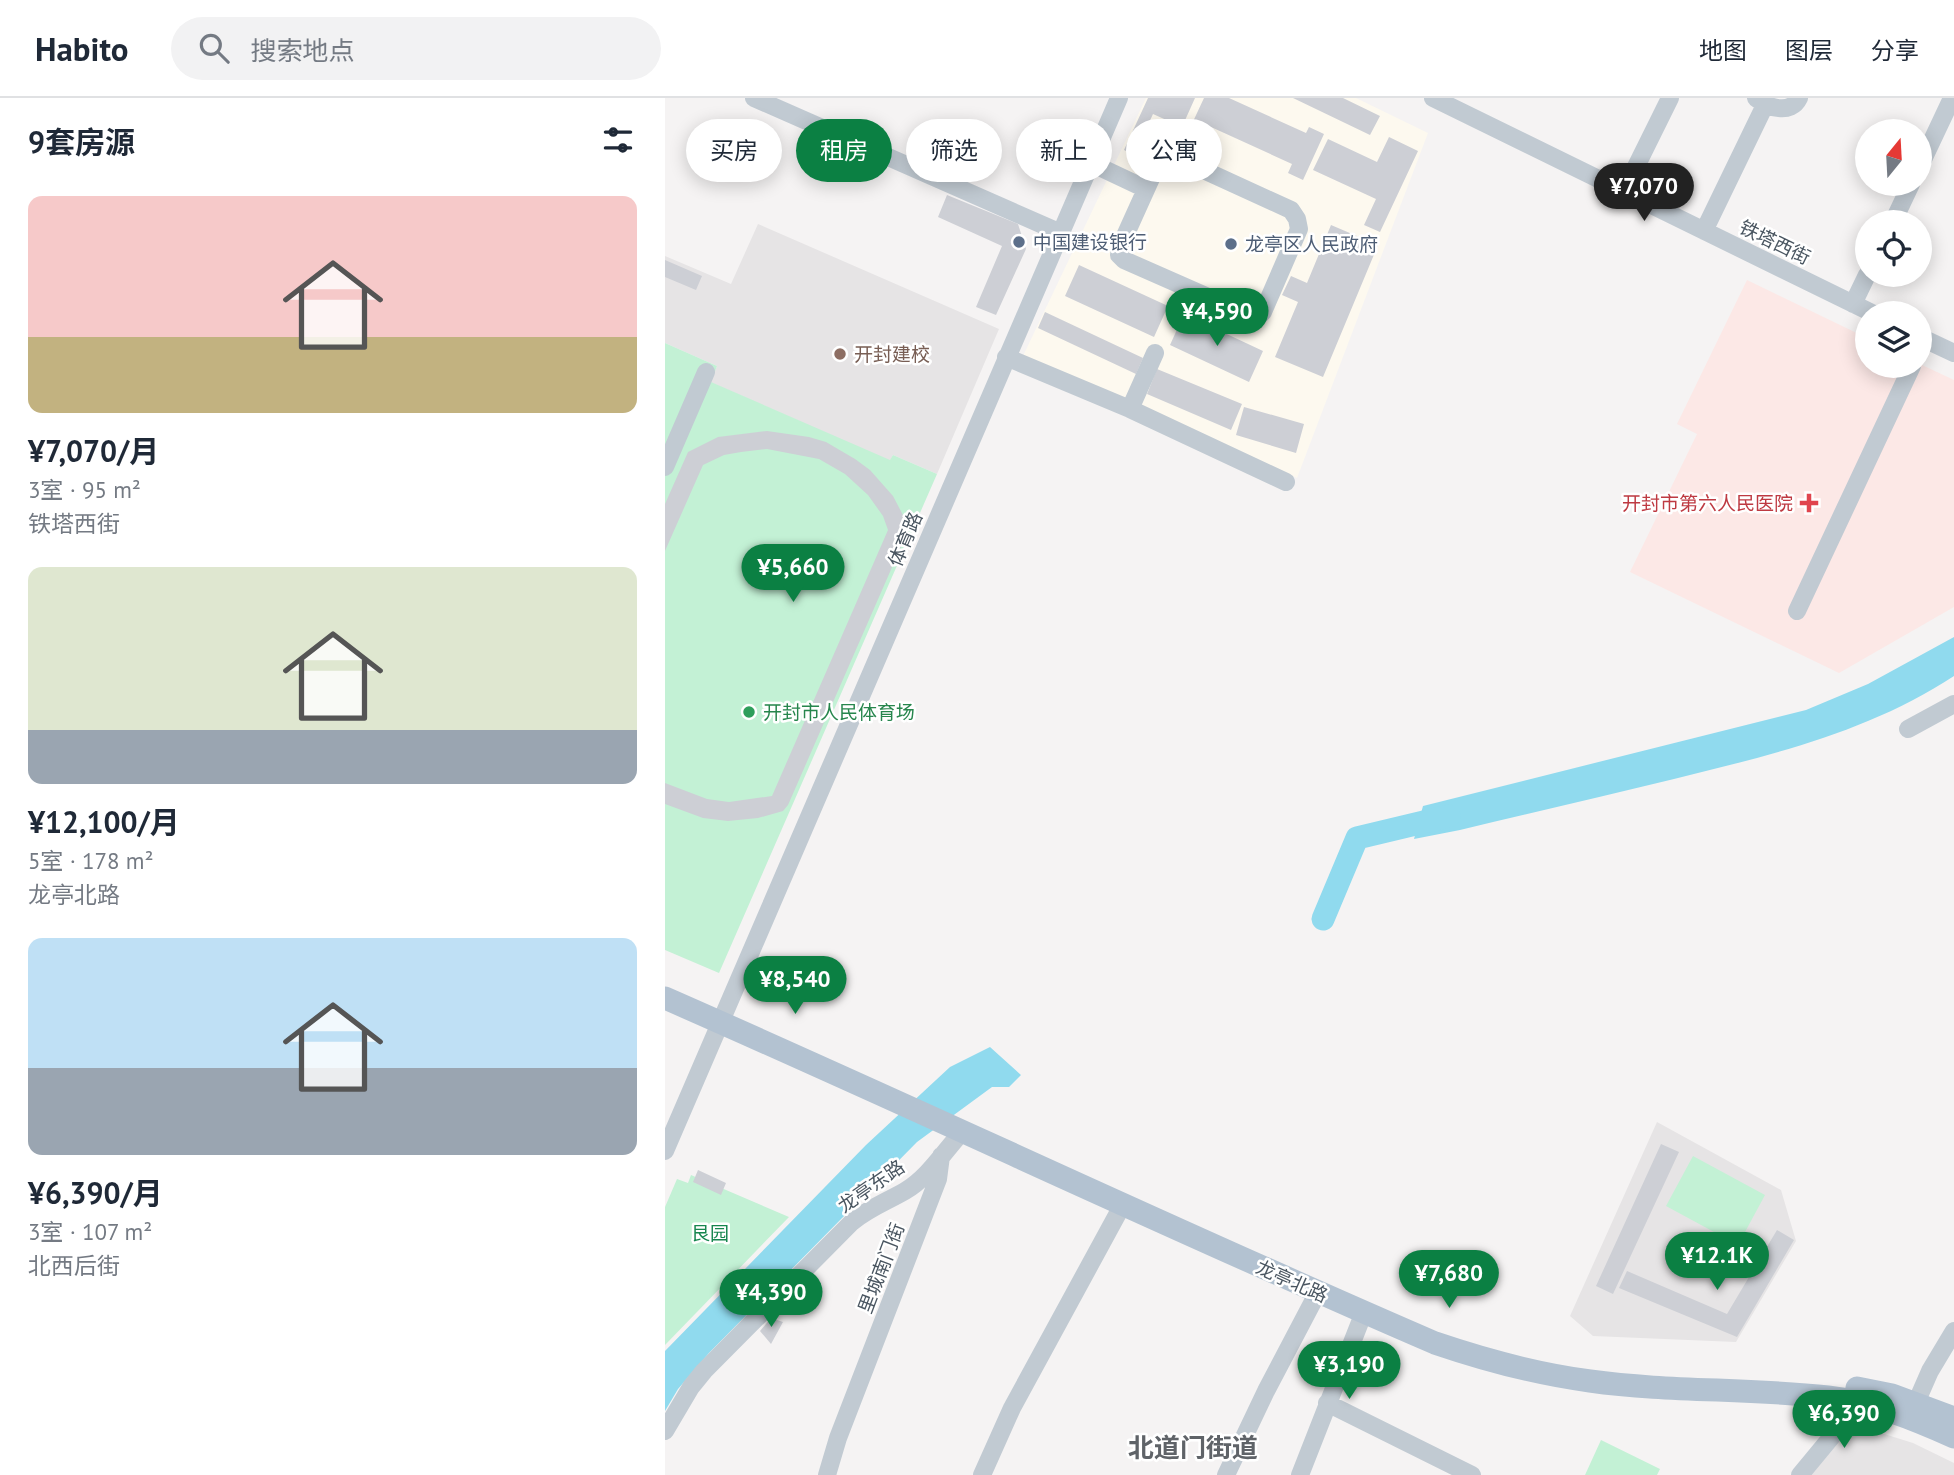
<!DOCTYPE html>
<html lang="zh">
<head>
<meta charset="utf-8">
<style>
	:root { --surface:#fff; --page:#f2f2f3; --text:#1f2937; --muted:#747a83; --line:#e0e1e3; --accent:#0b8043 }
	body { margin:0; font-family:"PT Sans","Noto Sans SC",sans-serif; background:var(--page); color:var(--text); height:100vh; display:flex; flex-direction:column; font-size:26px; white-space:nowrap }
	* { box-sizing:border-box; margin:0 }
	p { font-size:23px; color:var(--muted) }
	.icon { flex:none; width:38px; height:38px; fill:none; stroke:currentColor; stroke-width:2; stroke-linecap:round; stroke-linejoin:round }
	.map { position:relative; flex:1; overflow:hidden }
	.drawer { display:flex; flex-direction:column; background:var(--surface); width:665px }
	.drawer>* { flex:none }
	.hud { position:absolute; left:21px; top:21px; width:665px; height:63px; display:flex; gap:14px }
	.needle { width:46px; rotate:18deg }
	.controls { position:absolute; left:1190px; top:21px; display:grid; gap:14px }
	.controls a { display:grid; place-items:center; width:77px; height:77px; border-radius:50%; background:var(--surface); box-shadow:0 4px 18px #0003; font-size:35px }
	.price { position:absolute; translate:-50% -60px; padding:0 16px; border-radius:24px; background:var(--accent); color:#fff; font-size:23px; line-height:46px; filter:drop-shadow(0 2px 4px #0008) }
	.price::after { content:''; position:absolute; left:50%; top:42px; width:21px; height:16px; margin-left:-10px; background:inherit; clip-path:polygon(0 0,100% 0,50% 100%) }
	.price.active { background:#222; color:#fff }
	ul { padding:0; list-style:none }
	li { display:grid; align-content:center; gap:14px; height:371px; padding:0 28px }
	li span { display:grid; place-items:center; height:217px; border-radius:14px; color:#555 }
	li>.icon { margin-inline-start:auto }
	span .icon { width:126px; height:126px; fill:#fffc; stroke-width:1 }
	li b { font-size:30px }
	h2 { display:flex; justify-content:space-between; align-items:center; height:84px; padding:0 28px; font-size:30px }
	.chip { padding:0 24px; border-radius:32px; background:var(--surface); box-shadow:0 4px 18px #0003; font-size:24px; line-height:63px }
	.chip.active { background:var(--accent); color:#fff }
	header { display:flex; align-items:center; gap:42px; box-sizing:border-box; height:98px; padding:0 35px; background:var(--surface); border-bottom:2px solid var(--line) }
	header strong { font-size:33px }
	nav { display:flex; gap:38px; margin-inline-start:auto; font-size:24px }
	.search { width:490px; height:63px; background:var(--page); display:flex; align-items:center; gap:18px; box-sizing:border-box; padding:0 24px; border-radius:38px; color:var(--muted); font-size:26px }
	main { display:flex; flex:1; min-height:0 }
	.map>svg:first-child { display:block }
	.commercial { fill:#fdf9ef }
	.education { fill:#e6e4e5 }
	.medical { fill:#fce8e6 }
	.green { fill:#c3f1d5 }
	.water { fill:#90daee }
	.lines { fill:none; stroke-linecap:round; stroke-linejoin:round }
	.river { stroke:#90daee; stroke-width:23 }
	.building { fill:#cdcfd5 }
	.minor { stroke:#c1cad2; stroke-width:18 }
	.major { stroke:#b3c2d1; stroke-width:23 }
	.service-dot { fill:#5c6f8a; stroke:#fff; stroke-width:2.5 }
	.education-dot { fill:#8d6e63; stroke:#fff; stroke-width:2.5 }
	.health-dot { fill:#e0444e; stroke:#fff; stroke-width:2.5 }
	.leisure-dot { fill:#2e9e5b; stroke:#fff; stroke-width:2.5 }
	.labels { text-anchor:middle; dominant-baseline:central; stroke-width:5; stroke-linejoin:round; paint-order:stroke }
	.service-label { font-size:19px; fill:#4e5e75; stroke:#fff; text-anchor:start }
	.street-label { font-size:19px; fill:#4a5661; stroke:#fff }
	.education-label { font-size:19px; fill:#785e54; stroke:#fff; text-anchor:start }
	.health-label { font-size:19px; fill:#be3a42; stroke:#fff; text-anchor:end }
	.leisure-label { font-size:19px; fill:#27864d; stroke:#fff; text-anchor:start }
	.park-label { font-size:19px; fill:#17864f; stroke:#fff }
	.district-label { font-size:26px; font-weight:bold; fill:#5f6368; stroke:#fff }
</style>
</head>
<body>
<header>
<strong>Habito</strong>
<div class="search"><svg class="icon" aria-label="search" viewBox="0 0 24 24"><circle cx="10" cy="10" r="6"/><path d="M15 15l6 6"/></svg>搜索地点</div>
<nav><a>地图</a><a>图层</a><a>分享</a></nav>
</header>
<main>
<section class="drawer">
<h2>9套房源<svg class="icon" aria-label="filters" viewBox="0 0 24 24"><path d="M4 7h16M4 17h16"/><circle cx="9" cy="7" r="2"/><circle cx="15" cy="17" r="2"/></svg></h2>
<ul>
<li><span style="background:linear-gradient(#f6c9c9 65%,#c2b280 0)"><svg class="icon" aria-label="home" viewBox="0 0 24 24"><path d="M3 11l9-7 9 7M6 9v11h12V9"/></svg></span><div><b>¥7,070/月</b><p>3室 · 95 m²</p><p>铁塔西街</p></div></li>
<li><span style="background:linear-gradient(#dfe7d0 75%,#9aa5b1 0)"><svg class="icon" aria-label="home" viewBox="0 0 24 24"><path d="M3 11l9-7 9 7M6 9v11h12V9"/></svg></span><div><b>¥12,100/月</b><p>5室 · 178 m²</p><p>龙亭北路</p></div></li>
<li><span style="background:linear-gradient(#bfe0f5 60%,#9aa5b1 0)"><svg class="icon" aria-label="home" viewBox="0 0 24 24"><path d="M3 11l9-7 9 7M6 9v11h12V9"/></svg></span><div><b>¥6,390/月</b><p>3室 · 107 m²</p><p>北西后街</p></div></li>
</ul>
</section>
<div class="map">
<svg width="1289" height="1377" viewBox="0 0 1289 1377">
	<rect width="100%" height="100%" fill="#f5f3f3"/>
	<path class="commercial" d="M481,0H691L763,35L632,380L358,258Z"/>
	<path class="education" d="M93,126L334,231L272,376L228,357L225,363L45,284L52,268L0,245V158L66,186Z
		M992,1024L1116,1092L1131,1143L1071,1244L928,1238L905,1218Z
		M1184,1325L1248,1345L1289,1365V1377H1142Z"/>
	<path class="medical" d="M1082,182L1202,240V268H1255V266L1289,282V509L1174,575L965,474L1032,336L1012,326Z"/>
	<path class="green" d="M0,245L52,268L46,284L225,362L228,357L272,376L54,875L0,852Z
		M1028,1058L1100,1097L1073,1147L1001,1108Z
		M26,1077L124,1119L0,1247V1109L12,1081L23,1085Z
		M936,1342L995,1371L992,1377H920Z"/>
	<path class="water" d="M1289,539V578C1204,634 1106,657 1009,681C938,698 867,715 795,732L749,741L758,708L1141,612L1203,586Z
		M325,949L356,977L344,989H327L252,1044L44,1255L13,1291L0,1313V1253L201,1047L285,969Z"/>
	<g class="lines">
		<path class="river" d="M658,821L692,740L784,718"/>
	</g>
	<path class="building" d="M483,0H530L517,29L488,16L469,57L459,52Z
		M539,0H564L641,35L644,29L659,36L638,82L623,75L627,66L546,29L542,38L525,30Z
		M628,0H678L715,18L705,37Z
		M724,39L753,53L715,134L699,127L711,101L648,72L663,41L712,64Z
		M282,97L353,126L361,151L331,217L311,209L337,148L273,119Z
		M666,127L713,147L658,279L610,259L633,204L617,197L626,178L642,185Z
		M0,162L37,178L31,192L0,179Z
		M414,167L503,208L489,239L400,198Z
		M380,214L478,260L471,276L373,230Z
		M519,216L598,253L584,284L505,247Z
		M492,271L577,306L566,332L482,296Z
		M579,309L639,326L631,355L571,337Z
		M102,333L144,339L161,344L190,361L205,372L228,398L239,419L242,435L123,707L118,713L93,720L63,723L38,720L0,706V685L42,701L64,704L107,698L223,432L218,418L203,397L180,376L154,361L102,351L76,354L59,357L38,367L0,453V406L23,354L53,339Z
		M996,1046L1014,1054L948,1196L931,1188Z
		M33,1072L61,1085L56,1097L28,1084Z
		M1112,1132L1129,1142L1072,1239L954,1190L962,1173L1062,1216Z
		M106,1220L118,1224L106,1246L95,1233Z"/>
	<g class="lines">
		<path class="minor" d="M89,0L396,135
			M768,0L1207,215
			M1091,0C1103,10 1126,17 1134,0
			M508,58L626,112L632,121L634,131L598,214L593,219L584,217L459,162L454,157L455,149L492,67L499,61Z
			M426,65L481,91
			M1255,68L1287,0
			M959,93L1005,0
			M1228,124L1246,86
			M1039,133L1100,7
			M1188,206L1202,177
			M1255,239L1289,255
			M341,259L465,311L621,384
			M465,311L490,255
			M0,369L41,274
			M1132,513L1247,268
			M1243,631L1289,606
			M0,1053L454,0
			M662,1305L807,1377
			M1251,1305L1265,1273L1289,1233
			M0,1333L26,1289L39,1273L187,1124C204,1110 221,1104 240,1093C263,1080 280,1052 298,1033
			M162,1377L173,1340L273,1081L276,1058
			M317,1377L347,1310L458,1106
			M561,1377L601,1293L653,1194
			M635,1377L699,1214
			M1135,1377L1183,1319L1211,1310"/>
		<path class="major" d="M0,900C258,1013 512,1134 770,1245C820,1262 872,1276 925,1283C1003,1294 1084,1290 1163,1299C1207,1304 1249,1321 1289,1339
			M1192,1290L1227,1297L1289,1320"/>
	</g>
	<g class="service-dot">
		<circle cx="354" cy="144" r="7"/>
		<circle cx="566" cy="146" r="7"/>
	</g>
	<circle class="education-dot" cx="175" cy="256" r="7"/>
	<path class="health-dot" d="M1140.5 394.5h7v7h7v7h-7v7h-7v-7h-7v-7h7z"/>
	<circle class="leisure-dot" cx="84" cy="614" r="7"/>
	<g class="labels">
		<g class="service-label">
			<text x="368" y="144">中国建设银行</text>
			<text x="580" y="146">龙亭区人民政府</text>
		</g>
		<g class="street-label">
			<text transform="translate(1110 144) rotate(26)">铁塔西街</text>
			<text transform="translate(240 441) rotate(-67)">体育路</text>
			<text transform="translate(206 1088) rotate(-35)">龙亭东路</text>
			<text transform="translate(216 1170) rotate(-69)">里城南门街</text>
			<text transform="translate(627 1183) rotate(24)">龙亭北路</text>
		</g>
		<g class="education-label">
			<text x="189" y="256">开封建校</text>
		</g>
		<g class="health-label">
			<text x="1128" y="405">开封市第六人民医院</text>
		</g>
		<g class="leisure-label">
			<text x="98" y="614">开封市人民体育场</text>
		</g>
		<g class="park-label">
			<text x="45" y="1135">艮园</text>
		</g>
		<g class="district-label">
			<text x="528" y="1349">北道门街道</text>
		</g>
	</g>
</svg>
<div class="controls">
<a><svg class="needle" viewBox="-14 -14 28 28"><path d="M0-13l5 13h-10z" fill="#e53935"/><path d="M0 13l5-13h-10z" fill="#747a83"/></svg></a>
<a><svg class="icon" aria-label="locate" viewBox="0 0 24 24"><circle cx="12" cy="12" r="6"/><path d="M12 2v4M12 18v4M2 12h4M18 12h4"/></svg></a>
<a><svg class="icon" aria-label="layers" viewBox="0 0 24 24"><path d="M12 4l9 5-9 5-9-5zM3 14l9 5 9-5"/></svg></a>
</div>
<b class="price active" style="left:979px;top:125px">¥7,070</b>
<b class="price" style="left:552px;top:250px">¥4,590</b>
<b class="price" style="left:128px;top:506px">¥5,660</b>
<b class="price" style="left:130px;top:918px">¥8,540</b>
<b class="price" style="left:1052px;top:1194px">¥12.1K</b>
<b class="price" style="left:784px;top:1212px">¥7,680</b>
<b class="price" style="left:106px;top:1231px">¥4,390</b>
<b class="price" style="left:684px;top:1303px">¥3,190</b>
<b class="price" style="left:1179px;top:1352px">¥6,390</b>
<div class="hud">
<a class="chip">买房</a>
<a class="chip active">租房</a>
<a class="chip">筛选</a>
<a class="chip">新上</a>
<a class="chip">公寓</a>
</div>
</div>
</main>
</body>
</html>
